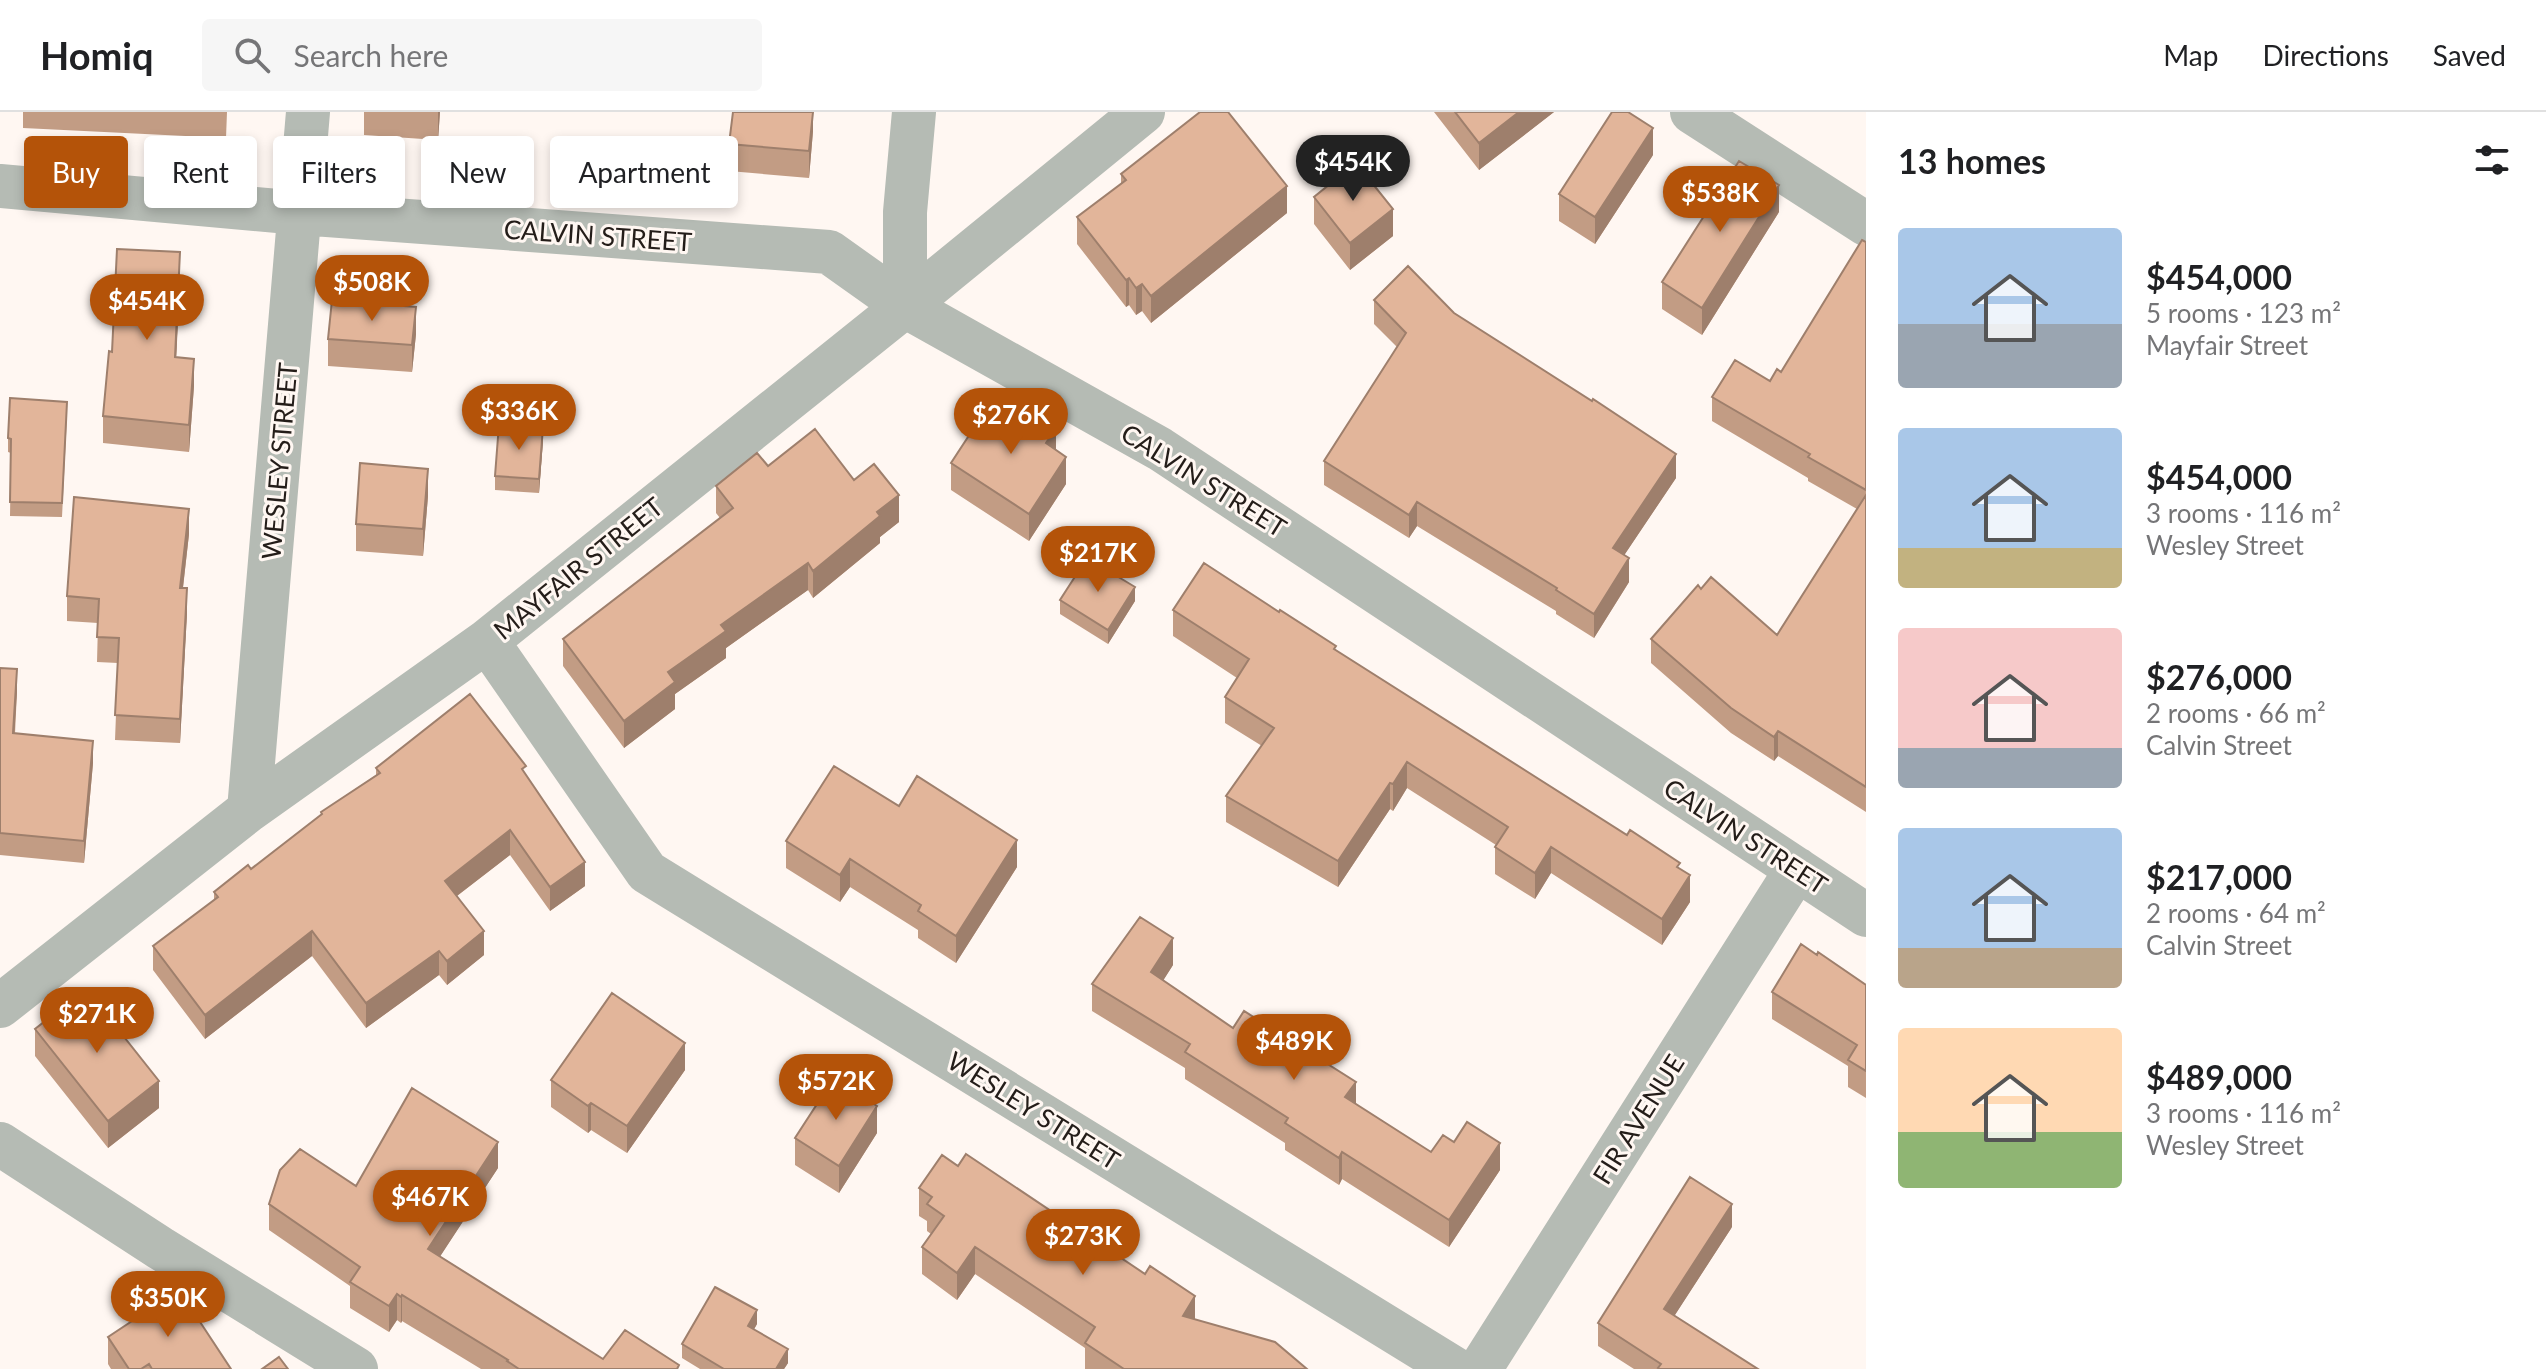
<!DOCTYPE html>
<html lang="en">
<head>
<meta charset="utf-8">
<style>
	:root { --surface:#fff; --page:#f6f6f6; --text:#202124; --muted:#757577; --line:#e0e0e0; --accent:#b45309 }
	body { margin:0; font-family:Lato,sans-serif; background:var(--page); color:var(--text); height:100vh; display:flex; flex-direction:column; font-size:30px; white-space:nowrap }
	* { box-sizing:border-box; margin:0 }
	p { font-size:26px; color:var(--muted) }
	.icon { flex:none; width:44px; height:44px; fill:none; stroke:currentColor; stroke-width:2; stroke-linecap:round; stroke-linejoin:round }
	.map { position:relative; flex:1; overflow:hidden }
	.sheet { display:flex; flex-direction:column; background:var(--surface); width:680px }
	.sheet>* { flex:none }
	.banner { position:absolute; left:24px; top:24px; width:760px; height:72px; display:flex; gap:16px }
	.price { position:absolute; translate:-50% -68px; padding:0 18px; border-radius:28px; background:var(--accent); color:#fff; font-size:26px; line-height:52px; filter:drop-shadow(0 2px 4px #0008) }
	.price::after { content:''; position:absolute; left:50%; top:48px; width:24px; height:18px; margin-left:-12px; background:inherit; clip-path:polygon(0 0,100% 0,50% 100%) }
	.price.on { background:#222; color:#fff }
	ul { padding:0; list-style:none }
	li { display:flex; align-items:center; gap:24px; height:200px; padding:0 32px }
	li span { display:grid; place-items:center; flex:none; width:224px; height:160px; border-radius:8px; color:#555 }
	li>.icon { margin-inline-start:auto }
	span .icon { width:96px; height:96px; fill:#fffc; stroke-width:1 }
	li b { font-size:34px }
	h2 { display:flex; justify-content:space-between; align-items:center; height:96px; padding:0 32px; font-size:34px }
	.chip { padding:0 28px; border-radius:8px; background:var(--surface); box-shadow:0 4px 12px #0003; font-size:28px; line-height:72px }
	.chip.on { background:var(--accent); color:#fff }
	header { display:flex; align-items:center; gap:48px; box-sizing:border-box; height:112px; padding:0 40px; background:var(--surface); border-bottom:2px solid var(--line) }
	header strong { font-size:38px }
	nav { display:flex; gap:44px; margin-inline-start:auto; font-size:28px }
	.search { width:560px; height:72px; background:var(--page); display:flex; align-items:center; gap:20px; box-sizing:border-box; padding:0 28px; border-radius:8px; color:var(--muted); font-size:30px }
	main { display:flex; flex:1; min-height:0 }
	.map>svg:first-child { display:block }
	.lines { fill:none; stroke-linecap:round; stroke-linejoin:round }
	.street { stroke:#b5bbb4; stroke-width:44 }
	.wall { fill:#c29c84 }
	.shaded-wall { fill:#9e7f6c }
	.building { fill:#e2b59a; stroke:#9e7f6c; stroke-width:2 }
	.labels { text-anchor:middle; dominant-baseline:central; stroke-width:6; stroke-linejoin:round; paint-order:stroke }
	.street-label { font-size:26px; fill:#241d19; stroke:#fff7f2 }
</style>
</head>
<body>
<header>
<strong>Homiq</strong>
<div class="search"><svg class="icon" aria-label="search" viewBox="0 0 24 24"><circle cx="10" cy="10" r="6"/><path d="M15 15l6 6"/></svg>Search here</div>
<nav><a>Map</a><a>Directions</a><a>Saved</a></nav>
</header>
<main>
<div class="map">
<svg width="1866" height="1257" viewBox="0 0 1866 1257">
	<rect width="100%" height="100%" fill="#fff7f2"/>
	<g class="lines">
		<path class="street" d="M1692,0L1866,112
			M0,74L300,101L829,140L905,194L1160,337L1866,803
			M905,194V100L914,0
			M487,529L647,760L1455,1257
			M249,698L308,0
			M0,894L249,698L487,529L905,194L1143,0
			M0,1032L160,1136L356,1257
			M1480,1257L1797,757"/>
	</g>
	<path class="wall" d="M23,0H227L226,26L23,16Z
		M364,0H440L438,28L364,23Z
		M813,0V19L809,66L729,59V32Z
		M1434,0H1554L1479,58Z
		M1653,43L1595,132L1559,109V82Z
		M1121,62L1287,101L1151,211L1142,199L1136,203L1129,193L1126,195L1077,132V105L1121,72Z
		M1314,85L1393,124L1350,158L1314,112Z
		M1779,100L1702,223L1662,197V170Z
		M1866,130V700L1778,644L1774,649L1731,621L1651,551V527L1701,477L1777,523L1857,397L1808,369V366L1712,309V285L1770,269L1781,260Z
		M180,167L176,245L194,274L189,340L103,331V304L112,240Z
		M1374,188L1454,201L1676,366L1624,443L1629,470L1594,526L1556,502V499L1417,414L1409,426L1324,373V349L1397,235L1374,212Z
		M416,222L412,260L328,254V227Z
		M67,304L62,405L10,404L11,341L8,340V326Z
		M543,329L539,381L495,378V364Z
		M1056,338L1066,372L1029,429L951,378V351Z
		M768,354L854,368L899,410L880,425V431L813,486L808,478L726,536V546L675,582V597L624,636L563,554V527L720,406L716,401V374Z
		M428,384L423,444L356,439V412Z
		M189,422L183,476L187,501L180,631L115,628L118,551L97,550L98,511L67,509V484Z
		M1060,488L1135,489L1108,532L1060,502Z
		M1173,498L1336,538L1680,757L1690,790L1662,833L1551,761L1535,787L1495,762V735L1496,733L1407,676L1393,699L1390,697L1338,775L1226,710V684L1262,634L1225,611V585L1237,566L1173,524Z
		M0,556L17,579L15,622L93,651L84,751L0,743Z
		M376,656L526,664L585,774L550,799L510,743L457,784L484,843L447,873L439,863L366,916L312,844L205,927L153,858V834L214,788V780L251,757L321,703V700L376,663Z
		M899,694L1017,755L956,851L918,826V818L850,775L840,790L786,756V729Z
		M1173,853L1163,868L1233,916L1431,1040L1500,1058L1449,1135L1342,1067L1339,1073L1285,1038V1031L1185,967V956L1092,899V872Z
		M1866,873V986L1848,975V954L1772,907V880Z
		M35,917L159,996L108,1036L35,944Z
		M685,958L627,1041L591,1018L588,1021L551,995V968Z
		M877,1021L839,1081L795,1053V1026Z
		M498,1056L440,1144L603,1247L679,1257H481L402,1209L401,1211L397,1208L389,1220L350,1196V1174L269,1118V1092L356,1074Z
		M919,1076L1195,1207L1307,1257H1085V1236L975,1162L957,1188L922,1162V1135L931,1122L927,1119V1109L919,1104Z
		M1732,1115L1674,1204L1758,1257H1634L1598,1234V1211Z
		M757,1212L754,1217L788,1251L784,1257H700L682,1246V1232Z
		M108,1225L231,1257H111L108,1252Z"/>
	<path class="shaded-wall" d="M438,0H440L438,28Z
		M813,0V19L809,66V39Z
		M1519,0H1554L1479,58V31Z
		M1653,16V43L1595,132V105Z
		M1779,73V100L1702,223V196Z
		M1287,74V101L1151,211V184Z
		M1393,97V124L1350,158V131Z
		M180,140V167L175,272V245Z
		M1129,166V193L1126,195V168Z
		M1142,172V199L1136,203V176Z
		M416,195V222L412,260V233Z
		M194,247V274L189,340V313Z
		M543,315V329L539,381V367Z
		M1056,316V343L1046,331Z
		M1676,342V366L1613,460V436Z
		M1066,345V372L1029,429V402Z
		M428,357V384L423,444V417Z
		M899,383V410L880,425V431L813,486V459L877,400Z
		M1417,390V414L1409,426V403Z
		M189,397V422L180,501V476Z
		M1629,446V470L1594,526V502Z
		M808,451V478L726,536V546L675,582V597L624,636V609L668,560L721,513Z
		M1135,475V489L1108,532V518Z
		M187,476V501L180,631V607Z
		M17,557V579L13,643V621Z
		M1778,619V644L1774,649V625Z
		M93,629V651L84,751V729Z
		M1407,650V676L1393,699V672Z
		M1390,671V697L1338,775V749Z
		M510,718V743L445,793V769Z
		M1017,728V755L956,851V824Z
		M1551,735V761L1535,787V761Z
		M850,747V775L840,790V763Z
		M585,750V774L550,799V775Z
		M1690,763V790L1662,833V807Z
		M312,819V844L205,927V903Z
		M484,819V843L447,873V849Z
		M1173,826V853L1151,888V860Z
		M439,839V863L366,916V891Z
		M685,931V958L627,1041V1014Z
		M159,969V996L108,1036V1009Z
		M1356,970V997L1345,985Z
		M591,991V1018L588,1021V994Z
		M877,994V1021L839,1081V1054Z
		M498,1030V1056L428,1163V1137Z
		M1500,1031V1058L1449,1135V1108Z
		M1342,1040V1067L1339,1073V1046Z
		M1732,1092V1115L1664,1220V1197Z
		M975,1135V1162L957,1188V1161Z
		M397,1182V1208L389,1220V1194Z
		M402,1183V1209L401,1211V1185Z
		M1195,1184V1211L1183,1204Z
		M757,1198V1212L748,1228V1214Z
		M788,1237V1251L784,1257H776Z"/>
	<path class="building" d="M733,0H813L809,39L729,32Z
		M1200,0H1228L1287,74L1151,184L1142,172L1136,176L1129,166L1126,168L1077,105L1126,68L1121,62Z
		M1455,0H1519L1479,31Z
		M1612,0H1628L1653,16L1595,105L1559,82Z
		M1739,49L1779,73L1702,196L1662,170Z
		M1356,51L1393,97L1350,131L1314,85Z
		M1862,128L1866,130V378L1808,345L1810,342L1712,285L1735,248L1770,269L1777,257L1781,260Z
		M117,137L180,140L175,245L194,247L189,313L103,304L109,239L112,240Z
		M1408,154L1454,201L1592,289L1593,287L1676,342L1613,436L1629,446L1594,502L1556,478L1557,476L1417,390L1409,403L1324,349L1406,221L1374,188Z
		M332,188L416,195L412,233L328,227Z
		M10,286L67,290L62,391L10,390L11,327L8,326Z
		M1020,292L1056,316L1046,331L1066,345L1029,402L951,351L989,293L1010,307Z
		M499,312L543,315L539,367L495,364Z
		M815,317L854,368L874,352L899,383L877,400L880,404L813,459L808,451L721,513L726,519L668,560L675,570L624,609L563,527L733,396L716,374L757,341L768,354Z
		M360,351L428,357L423,417L356,412Z
		M1866,383V675L1778,619L1774,625L1731,596L1651,527L1698,473L1701,477L1711,465L1777,523Z
		M74,385L189,397L180,476H187L180,607L115,603L119,526L97,525L99,487L67,484Z
		M1087,446L1135,475L1108,518L1060,488Z
		M1204,451L1279,500L1280,498L1336,534L1334,537L1627,723L1630,718L1680,751L1677,755L1690,763L1662,807L1551,735L1535,761L1495,735L1508,715L1407,650L1393,672L1390,671L1338,749L1226,684L1274,616L1225,585L1249,547L1173,498Z
		M0,556L17,557L13,621L93,629L84,729L0,721Z
		M470,582L526,654L522,657L585,750L550,775L510,718L445,769L484,819L447,849L439,839L366,891L312,819L205,903L153,834L218,785L214,780L248,753L251,757L322,702L321,700L380,661L376,656Z
		M834,654L899,694L917,664L1017,728L956,824L918,799L921,793L850,747L840,763L786,729Z
		M1140,805L1173,826L1151,860L1233,916L1244,899L1356,970L1345,985L1431,1040L1443,1023L1454,1030L1467,1010L1500,1031L1449,1108L1342,1040L1339,1046L1285,1011L1288,1006L1185,940L1190,932L1092,872Z
		M1801,832L1817,843L1818,840L1866,873V959L1848,948L1857,933L1772,880Z
		M86,877L159,969L108,1009L35,917Z
		M612,881L685,931L627,1014L591,991L588,994L551,968Z
		M834,966L877,994L839,1054L795,1026Z
		M412,976L498,1030L428,1137L603,1247L625,1218L679,1253L677,1257H519L507,1249L508,1248L402,1183L401,1185L397,1182L389,1194L350,1170L360,1155L269,1092L280,1058L300,1037L356,1074Z
		M966,1042L1145,1162L1150,1154L1195,1184L1183,1204L1275,1230L1307,1257H1124L1085,1231L1095,1215L975,1135L957,1161L922,1135L944,1104L927,1092L932,1085L919,1076L942,1043L958,1054Z
		M1690,1065L1732,1092L1664,1197L1758,1257H1660L1658,1256L1661,1252L1598,1211Z
		M715,1175L757,1198L748,1214L788,1237L776,1257H724L682,1232Z
		M179,1178L231,1257H152L149,1252L141,1257H129L108,1225Z
		M279,1245L288,1257H262Z"/>
	<g class="labels">
		<g class="street-label">
			<text transform="translate(598 123) rotate(4)">CALVIN STREET</text>
			<text transform="translate(279 349) rotate(-85)">WESLEY STREET</text>
			<text transform="translate(1204 368) rotate(32)">CALVIN STREET</text>
			<text transform="translate(578 456) rotate(-39)">MAYFAIR STREET</text>
			<text transform="translate(1746 724) rotate(33)">CALVIN STREET</text>
			<text transform="translate(1034 998) rotate(32)">WESLEY STREET</text>
			<text transform="translate(1638 1007) rotate(-58)">FIR AVENUE</text>
		</g>
	</g>
</svg>
<b class="price on" style="left:1353px;top:91px">$454K</b>
<b class="price" style="left:1720px;top:122px">$538K</b>
<b class="price" style="left:372px;top:211px">$508K</b>
<b class="price" style="left:147px;top:230px">$454K</b>
<b class="price" style="left:519px;top:340px">$336K</b>
<b class="price" style="left:1011px;top:344px">$276K</b>
<b class="price" style="left:1098px;top:482px">$217K</b>
<b class="price" style="left:97px;top:943px">$271K</b>
<b class="price" style="left:1294px;top:970px">$489K</b>
<b class="price" style="left:836px;top:1010px">$572K</b>
<b class="price" style="left:430px;top:1126px">$467K</b>
<b class="price" style="left:1083px;top:1165px">$273K</b>
<b class="price" style="left:168px;top:1227px">$350K</b>
<div class="banner">
<a class="chip on">Buy</a>
<a class="chip">Rent</a>
<a class="chip">Filters</a>
<a class="chip">New</a>
<a class="chip">Apartment</a>
</div>
</div>
<section class="sheet">
<h2>13 homes<svg class="icon" aria-label="filters" viewBox="0 0 24 24"><path d="M4 7h16M4 17h16"/><circle cx="9" cy="7" r="2"/><circle cx="15" cy="17" r="2"/></svg></h2>
<ul>
<li><span style="background:linear-gradient(#a9c7e8 60%,#9aa5b1 0)"><svg class="icon" aria-label="home" viewBox="0 0 24 24"><path d="M3 11l9-7 9 7M6 9v11h12V9"/></svg></span><div><b>$454,000</b><p>5 rooms · 123 m²</p><p>Mayfair Street</p></div></li>
<li><span style="background:linear-gradient(#a9c7e8 75%,#c2b280 0)"><svg class="icon" aria-label="home" viewBox="0 0 24 24"><path d="M3 11l9-7 9 7M6 9v11h12V9"/></svg></span><div><b>$454,000</b><p>3 rooms · 116 m²</p><p>Wesley Street</p></div></li>
<li><span style="background:linear-gradient(#f6c9c9 75%,#9aa5b1 0)"><svg class="icon" aria-label="home" viewBox="0 0 24 24"><path d="M3 11l9-7 9 7M6 9v11h12V9"/></svg></span><div><b>$276,000</b><p>2 rooms · 66 m²</p><p>Calvin Street</p></div></li>
<li><span style="background:linear-gradient(#a9c7e8 75%,#b9a48a 0)"><svg class="icon" aria-label="home" viewBox="0 0 24 24"><path d="M3 11l9-7 9 7M6 9v11h12V9"/></svg></span><div><b>$217,000</b><p>2 rooms · 64 m²</p><p>Calvin Street</p></div></li>
<li><span style="background:linear-gradient(#ffd9b3 65%,#8fb573 0)"><svg class="icon" aria-label="home" viewBox="0 0 24 24"><path d="M3 11l9-7 9 7M6 9v11h12V9"/></svg></span><div><b>$489,000</b><p>3 rooms · 116 m²</p><p>Wesley Street</p></div></li>
</ul>
</section>
</main>
</body>
</html>
